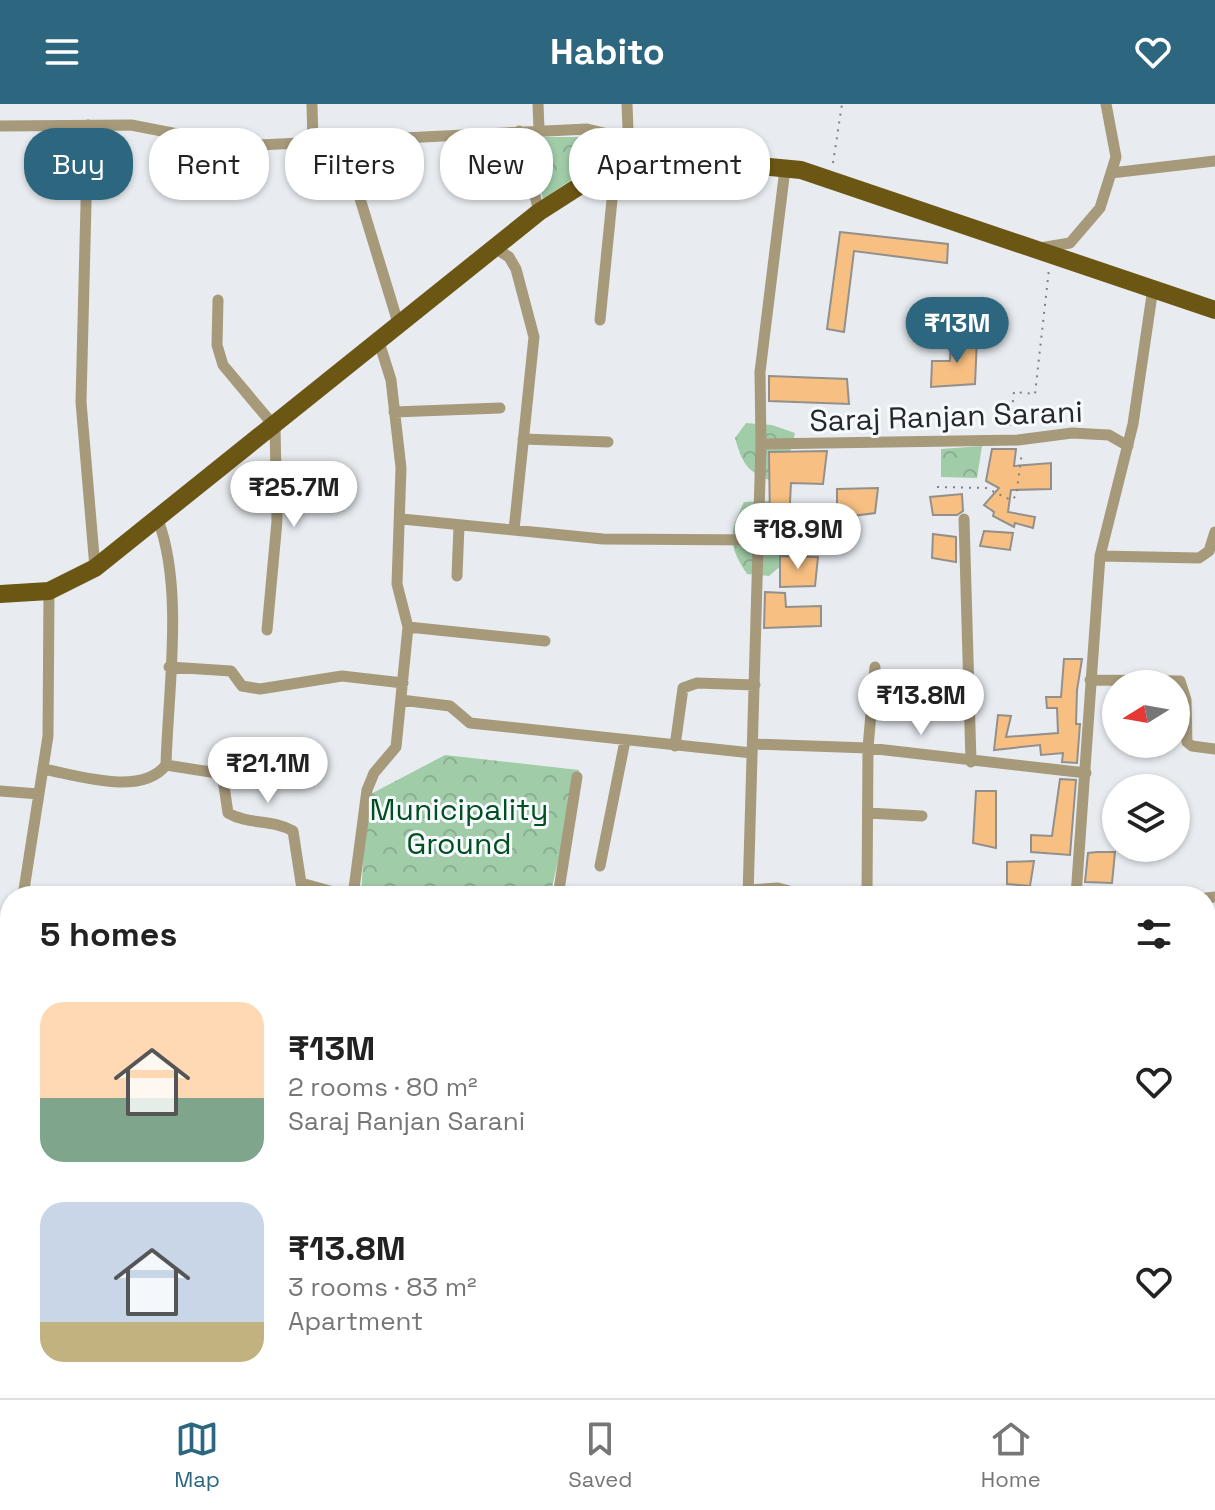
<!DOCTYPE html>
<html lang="en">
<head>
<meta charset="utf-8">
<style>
	:root { --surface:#fff; --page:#f2f2f2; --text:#222; --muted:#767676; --line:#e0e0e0; --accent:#2c667f }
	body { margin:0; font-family:"Space Grotesk",sans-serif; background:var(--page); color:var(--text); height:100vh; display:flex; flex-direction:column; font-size:30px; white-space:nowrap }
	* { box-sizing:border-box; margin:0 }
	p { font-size:26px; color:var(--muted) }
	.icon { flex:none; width:44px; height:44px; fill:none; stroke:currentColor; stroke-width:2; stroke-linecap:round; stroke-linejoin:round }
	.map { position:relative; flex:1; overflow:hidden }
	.sheet { position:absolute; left:0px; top:782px; width:1216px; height:512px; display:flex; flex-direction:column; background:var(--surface); border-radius:32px 32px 0 0; box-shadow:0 2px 6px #0004 }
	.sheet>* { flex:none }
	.guide { position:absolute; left:24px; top:24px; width:800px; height:72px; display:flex; gap:16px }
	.needle { width:52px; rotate:259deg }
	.controls { position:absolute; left:1102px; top:566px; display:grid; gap:16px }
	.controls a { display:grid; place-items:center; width:88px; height:88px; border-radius:50%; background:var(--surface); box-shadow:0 2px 6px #0004; font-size:40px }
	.price { position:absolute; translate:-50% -68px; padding:0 18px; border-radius:28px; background:#fff; color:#222; font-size:26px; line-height:52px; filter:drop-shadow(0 2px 4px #0008) }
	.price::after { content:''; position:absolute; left:50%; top:48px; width:24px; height:18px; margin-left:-12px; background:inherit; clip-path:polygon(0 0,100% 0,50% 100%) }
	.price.on { background:var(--accent); color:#fff }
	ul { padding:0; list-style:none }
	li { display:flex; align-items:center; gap:24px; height:200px; padding:0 40px }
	li span { display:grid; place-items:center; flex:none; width:224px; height:160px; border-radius:24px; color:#555 }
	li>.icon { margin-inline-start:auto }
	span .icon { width:96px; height:96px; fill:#fffc; stroke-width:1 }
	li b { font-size:34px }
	h2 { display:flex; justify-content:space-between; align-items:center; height:96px; padding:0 40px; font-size:34px }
	.tag { padding:0 28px; border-radius:32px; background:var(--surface); box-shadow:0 2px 6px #0004; font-size:28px; line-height:72px }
	.tag.on { background:var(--accent); color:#fff }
	header { display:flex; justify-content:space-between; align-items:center; height:104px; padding:0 40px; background:var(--accent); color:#fff; font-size:36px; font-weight:600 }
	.tab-bar { display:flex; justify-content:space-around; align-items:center; height:112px; border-top:2px solid var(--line); background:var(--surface); font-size:22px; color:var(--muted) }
	.tab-bar a { display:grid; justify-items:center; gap:4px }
	.tab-bar .on { color:var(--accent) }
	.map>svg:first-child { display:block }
	.park { fill:url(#park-crowns) }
	.building { fill:#f7bf82; stroke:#93908c; stroke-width:2 }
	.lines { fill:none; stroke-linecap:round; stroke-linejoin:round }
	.path { stroke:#7e8083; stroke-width:2; stroke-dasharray:2 6; stroke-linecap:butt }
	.minor { stroke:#a69a7b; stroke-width:11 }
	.primary { stroke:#6c5614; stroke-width:18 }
	.labels { text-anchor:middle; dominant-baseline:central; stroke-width:6; stroke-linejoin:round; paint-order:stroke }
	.street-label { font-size:30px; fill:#262729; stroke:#f6fafe }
	.park-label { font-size:30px; fill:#014f1f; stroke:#f6fafe }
</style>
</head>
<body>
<header><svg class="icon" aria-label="menu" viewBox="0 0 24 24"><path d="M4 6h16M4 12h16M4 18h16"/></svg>Habito<svg class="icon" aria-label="heart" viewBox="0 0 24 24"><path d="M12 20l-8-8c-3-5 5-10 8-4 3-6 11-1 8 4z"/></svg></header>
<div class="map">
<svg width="1215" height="1294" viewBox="0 0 1215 1294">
	<defs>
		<pattern id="park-crowns" width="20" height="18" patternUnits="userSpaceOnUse" patternTransform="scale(2)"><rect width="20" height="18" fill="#a1cca8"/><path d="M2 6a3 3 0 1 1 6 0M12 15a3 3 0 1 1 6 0" fill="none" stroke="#8aaf91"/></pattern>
	</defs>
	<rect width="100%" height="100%" fill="#e8ecf0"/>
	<path class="park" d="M528,33H594L597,58L543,95Z
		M746,319L772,321L795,329L786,365L777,379C749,369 743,363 735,334Z
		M982,342L977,374L941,373V345Z
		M790,396L807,439L769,472L747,470C727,440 729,429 744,398Z
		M445,651L579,666L550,792H361L367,692Z"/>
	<path class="building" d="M840,128L948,140L947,159L854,147L844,228L827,225Z
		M951,233L977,235L975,280L931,283L932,257H950Z
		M769,272L847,275L849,300L769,297Z
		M992,345H1016L1014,362L1051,359V385L1011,386L1008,408L1035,413L1033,424L1015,419L1014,423L993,412L994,408L984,401L999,384L986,377Z
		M827,347L823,380L791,379L789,418L770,420L769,348Z
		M878,384L875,409L837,414V385Z
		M962,390L963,407L957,411H933L930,393Z
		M984,427L1013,429L1010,446L980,442Z
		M933,430L956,433V458L932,454Z
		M780,452L818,453L815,482L780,483Z
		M765,488L785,489L786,503L821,502V522L764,524Z
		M1064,555H1082L1077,586L1076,620H1080L1077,659L1062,658L1063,649L1041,651L1040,641L994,646L998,611L1011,612L1006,633L1058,629L1057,604H1047L1046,593H1061Z
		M1060,675L1076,676L1070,751L1031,748V731L1052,732Z
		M976,687H996V744L973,739Z
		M1097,748H1115L1112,779L1085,778L1088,749Z
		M1034,757L1030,782L1007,780V758Z
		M1067,1284H1097L1098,1294H1044L1063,1291Z"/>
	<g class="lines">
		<path class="path" d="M833,59L842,0
			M1010,322L1014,288L1035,290L1049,165
			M937,383L986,384L1011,396L1016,392L1022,348"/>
		<path class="minor" d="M312,0L313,41
			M538,0L539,25
			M627,0L629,51
			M88,21L81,298L95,464
			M0,22L131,21L240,42L587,25L604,29L639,62
			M519,27L539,108
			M343,39L399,222
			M1111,69L1215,57
			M495,144L509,153L516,165L534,233L514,426
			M1040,144L1070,139L1100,104L1116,53L1106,0
			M218,196L217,241L223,261L275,323L277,417L267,526
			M600,216L615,66
			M394,308L500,304
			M523,335L608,338
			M761,340L1018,336L1072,329L1109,331L1128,342
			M402,415L603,435L759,436
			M964,415L971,658
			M1100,452L1199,454L1209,447L1215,428
			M457,472L459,422
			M408,523L545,537
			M169,563L231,567L242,582L260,585L342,572L403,579
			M1090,576L1180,577L1186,596L1187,638L1192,642L1215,645
			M401,596L450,602L470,619L752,649
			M753,640L868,644L1086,669
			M675,642L683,584L697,579L755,581
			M166,661L217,669L223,675L228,709C248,721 273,715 293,727L301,779L348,792
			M43,665C77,671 141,693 166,661C168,587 184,484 158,416
			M0,687L39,690
			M868,709L922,712
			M600,762L625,637
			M748,786L778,784L808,792
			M23,792L48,632L49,487
			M353,792L367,686L374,669L396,643L408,523L397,480L401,364L391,276L379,238
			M558,792L577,673
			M748,792L761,340L760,268L785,65
			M867,792L868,644L875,563
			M1076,792L1100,452L1133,320L1153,184
			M1206,794L1215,793
			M0,914L10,859
			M0,935L10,936
			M1206,1010H1215
			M0,1215H10
			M1206,1264H1215
			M741,1284H745
			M833,1284L908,1294
			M70,1294L72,1284
			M498,1294C560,1282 622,1285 684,1289
			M778,1294V1284
			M958,1294L1059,1284"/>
		<path class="primary" d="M0,490L49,487L95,464L539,108L592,74L615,66L699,56L801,66L1215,206"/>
	</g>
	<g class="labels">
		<g class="street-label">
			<text transform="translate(946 312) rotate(-2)">Saraj Ranjan Sarani</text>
		</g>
		<g class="park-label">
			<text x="459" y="705">Municipality<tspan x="459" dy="34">Ground</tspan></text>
		</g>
	</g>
</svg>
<div class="controls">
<a><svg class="needle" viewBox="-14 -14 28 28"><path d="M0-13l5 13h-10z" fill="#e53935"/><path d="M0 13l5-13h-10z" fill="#767676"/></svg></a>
<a><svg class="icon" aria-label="layers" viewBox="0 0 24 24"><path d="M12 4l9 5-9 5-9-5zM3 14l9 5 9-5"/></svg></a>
</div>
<b class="price on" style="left:957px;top:261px">₹13M</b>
<b class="price" style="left:294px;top:425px">₹25.7M</b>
<b class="price" style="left:798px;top:467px">₹18.9M</b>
<b class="price" style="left:921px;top:633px">₹13.8M</b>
<b class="price" style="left:268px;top:701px">₹21.1M</b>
<div class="guide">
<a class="tag on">Buy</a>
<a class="tag">Rent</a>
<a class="tag">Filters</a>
<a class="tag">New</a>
<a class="tag">Apartment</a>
</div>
<section class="sheet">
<h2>5 homes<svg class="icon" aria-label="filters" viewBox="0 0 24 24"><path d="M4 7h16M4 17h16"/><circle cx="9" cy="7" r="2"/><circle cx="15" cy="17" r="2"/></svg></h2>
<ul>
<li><span style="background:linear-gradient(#ffd9b3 60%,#7fa58c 0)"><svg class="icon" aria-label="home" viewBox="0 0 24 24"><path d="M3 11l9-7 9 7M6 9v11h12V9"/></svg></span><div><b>₹13M</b><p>2 rooms · 80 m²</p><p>Saraj Ranjan Sarani</p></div><svg class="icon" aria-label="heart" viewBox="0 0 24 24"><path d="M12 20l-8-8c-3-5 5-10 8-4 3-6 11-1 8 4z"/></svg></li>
<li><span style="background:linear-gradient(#c9d6e8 75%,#c2b280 0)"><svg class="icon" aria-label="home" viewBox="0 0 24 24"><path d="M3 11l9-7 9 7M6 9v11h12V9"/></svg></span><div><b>₹13.8M</b><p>3 rooms · 83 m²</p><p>Apartment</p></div><svg class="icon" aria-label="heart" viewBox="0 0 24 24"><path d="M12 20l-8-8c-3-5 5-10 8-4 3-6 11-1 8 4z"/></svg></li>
</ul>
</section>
</div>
<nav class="tab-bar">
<a class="on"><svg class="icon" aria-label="map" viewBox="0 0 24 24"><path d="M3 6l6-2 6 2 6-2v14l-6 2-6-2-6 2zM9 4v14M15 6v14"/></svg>Map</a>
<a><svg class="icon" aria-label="saved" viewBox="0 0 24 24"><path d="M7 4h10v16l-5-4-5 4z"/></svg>Saved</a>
<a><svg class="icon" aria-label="home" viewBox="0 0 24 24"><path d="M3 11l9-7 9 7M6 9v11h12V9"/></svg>Home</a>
</nav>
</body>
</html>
